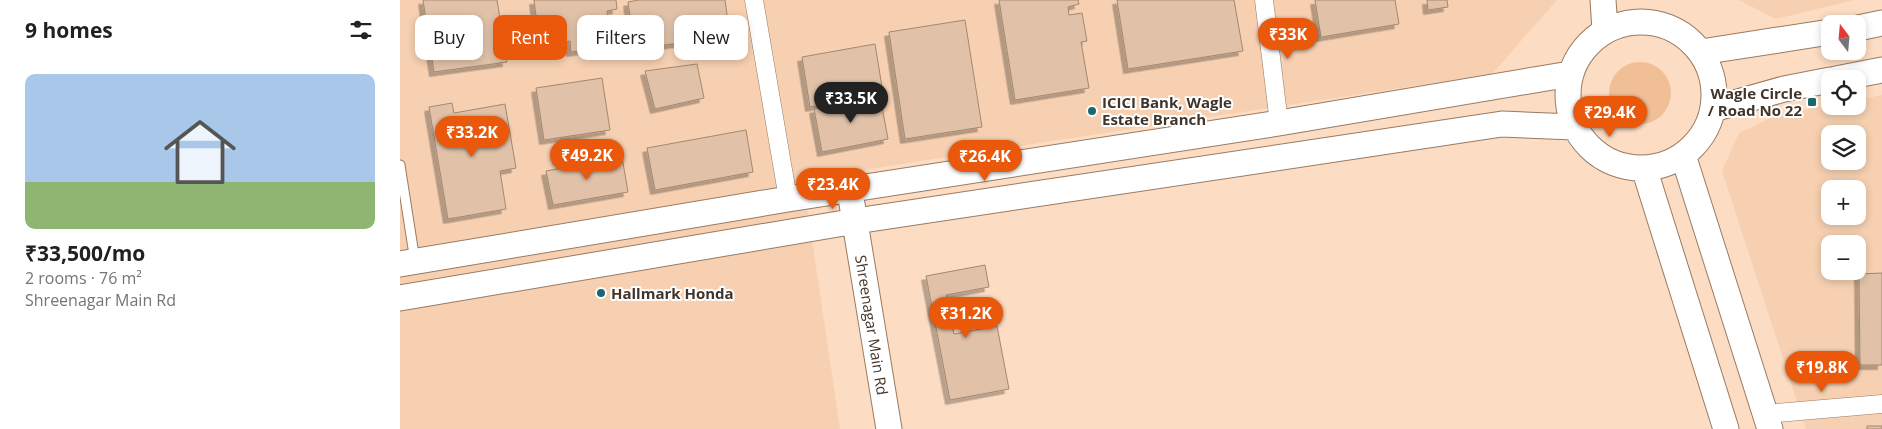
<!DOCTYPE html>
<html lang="en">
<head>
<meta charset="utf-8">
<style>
	:root { --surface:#fff; --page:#f2f2f2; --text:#202124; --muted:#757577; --line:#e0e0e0; --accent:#ea580c }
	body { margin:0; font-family:"Open Sans",sans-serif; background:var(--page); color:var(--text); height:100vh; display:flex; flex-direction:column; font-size:19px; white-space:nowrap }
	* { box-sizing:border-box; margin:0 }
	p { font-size:16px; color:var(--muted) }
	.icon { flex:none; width:28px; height:28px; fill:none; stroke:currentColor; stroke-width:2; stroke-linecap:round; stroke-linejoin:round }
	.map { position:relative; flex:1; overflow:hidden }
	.drawer { display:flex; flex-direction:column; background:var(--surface); width:400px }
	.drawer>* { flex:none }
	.top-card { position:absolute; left:15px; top:15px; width:475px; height:45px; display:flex; gap:10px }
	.needle { width:32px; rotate:344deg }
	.controls { position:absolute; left:1421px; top:15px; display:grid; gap:10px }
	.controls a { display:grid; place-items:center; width:45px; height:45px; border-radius:10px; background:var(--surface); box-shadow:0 2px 8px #0003; font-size:25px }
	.price { position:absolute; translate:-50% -42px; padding:0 11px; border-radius:18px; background:var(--accent); color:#fff; font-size:16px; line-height:32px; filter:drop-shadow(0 1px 2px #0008) }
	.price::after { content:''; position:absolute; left:50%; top:30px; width:15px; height:11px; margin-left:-8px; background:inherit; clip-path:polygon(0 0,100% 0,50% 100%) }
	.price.selected { background:#222; color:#fff }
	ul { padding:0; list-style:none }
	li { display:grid; align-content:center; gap:10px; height:265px; padding:0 25px }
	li+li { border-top:1px solid var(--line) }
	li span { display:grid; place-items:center; height:155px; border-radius:10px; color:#555 }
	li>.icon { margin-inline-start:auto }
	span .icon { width:90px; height:90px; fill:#fffc; stroke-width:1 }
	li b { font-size:21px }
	h2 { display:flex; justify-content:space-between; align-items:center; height:60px; padding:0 25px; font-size:21px }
	.tag { padding:0 18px; border-radius:10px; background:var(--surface); box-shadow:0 2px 8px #0003; font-size:18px; line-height:45px }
	.tag.selected { background:var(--accent); color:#fff }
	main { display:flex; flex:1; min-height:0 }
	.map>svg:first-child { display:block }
	.built { fill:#f6d0b1; fill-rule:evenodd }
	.green { fill:#f1bf96 }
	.building { fill:#e1c2a9; stroke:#a5876f; filter:url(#shadow) }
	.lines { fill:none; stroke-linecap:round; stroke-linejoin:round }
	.lane-casing { stroke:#987b63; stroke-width:11 }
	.street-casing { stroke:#987b63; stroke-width:19 }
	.secondary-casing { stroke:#987b63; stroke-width:27 }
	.lane { stroke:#fff; stroke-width:9 }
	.street { stroke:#fff; stroke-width:18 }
	.secondary { stroke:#fff; stroke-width:25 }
	.poi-dot { fill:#1b6671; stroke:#fff; stroke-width:2 }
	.labels { text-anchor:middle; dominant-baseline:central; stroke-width:4; stroke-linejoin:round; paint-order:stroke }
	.poi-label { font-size:15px; font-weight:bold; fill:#41342a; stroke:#fff; text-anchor:start }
	.street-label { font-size:15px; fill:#41342a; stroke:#fff }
</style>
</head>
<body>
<main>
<section class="drawer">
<h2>9 homes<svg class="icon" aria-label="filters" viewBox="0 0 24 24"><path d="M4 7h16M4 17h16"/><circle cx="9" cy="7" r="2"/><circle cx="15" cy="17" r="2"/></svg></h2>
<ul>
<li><span style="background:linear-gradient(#a9c7e8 70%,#8fb573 0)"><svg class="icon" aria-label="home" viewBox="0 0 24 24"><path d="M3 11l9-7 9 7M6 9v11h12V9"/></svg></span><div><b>₹33,500/mo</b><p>2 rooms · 76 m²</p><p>Shreenagar Main Rd</p></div></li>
</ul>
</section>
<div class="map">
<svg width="1482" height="429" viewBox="0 0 1482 429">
	<defs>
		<filter id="shadow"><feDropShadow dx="-4.5" dy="4.5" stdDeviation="0" flood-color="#0004"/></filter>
	</defs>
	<rect width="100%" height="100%" fill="#fcdcc2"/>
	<path class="built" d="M0,0H1157L1092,74L403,179L440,429H0Z
		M1339,0H1455L1376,19Z
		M1482,95V429H1406L1322,171L1339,133L1377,115L1430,105L1458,106V100ZM1430,134H1458V161H1430ZM1430,189H1458V216H1430ZM1430,244H1458V271H1430Z"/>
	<path class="green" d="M1209 93a31 31 0 1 1 62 0a31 31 0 1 1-62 0Z"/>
	<path class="building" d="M23,0H97L107,62L34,72Z
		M134,0H216L217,9L207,11L212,46L171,52L170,41L140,46Z
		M239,0H325L330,36L235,49L228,2Z
		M599,0H678L679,4L668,7L669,15L682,13L687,41L681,42L689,88L615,100Z
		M717,0H834L843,51L728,69Z
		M915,0H995L999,24L921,37Z
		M1027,0H1047L1048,7L1028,10Z
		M565,20L582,127L505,139L489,32Z
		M475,44L483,93L410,107L402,57Z
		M297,64L304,98L255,109L245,71Z
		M202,78L210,130L144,140L136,88Z
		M480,96L488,139L422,152L414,109Z
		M52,103L54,113L105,104L116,168L100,171L106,209L48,219L29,107Z
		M346,130L353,172L255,190L247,148Z
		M222,157L228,192L153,205L146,171Z
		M585,265L589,287L546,295L554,334L597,326L609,389L550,400L526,276Z
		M1482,273V365H1460L1459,274Z
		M1467,426H1482V429H1467Z"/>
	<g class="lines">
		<g class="lane-casing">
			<path id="lane" d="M0,165L15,261"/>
		</g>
		<g class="street-casing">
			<path id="street" d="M354,0L388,199
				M864,0L879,123
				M1365,414L1482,404"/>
		</g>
		<g class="secondary-casing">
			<path id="secondary" d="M1203,0L1205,30
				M1168 95a73 73 0 1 1 146 0a73 73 0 1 1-146 0Z
				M1458,28L1482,23
				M1301,52L1430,32
				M1436,79L1482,70
				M1313,109L1384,89L1430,80
				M1283,155L1370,429
				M1244,168L1326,429
				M452,204L489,429
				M0,264L388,199L879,123L1170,74
				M0,298L456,221L1102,124L1174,127"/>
		</g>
		<use href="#lane" class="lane"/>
		<use href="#street" class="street"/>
		<use href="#secondary" class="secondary"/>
	</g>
	<g class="poi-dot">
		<rect x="1407" y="97" width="10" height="10" rx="2.5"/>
		<circle cx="692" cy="111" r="5"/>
		<circle cx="201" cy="293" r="5"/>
	</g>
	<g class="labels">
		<g class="poi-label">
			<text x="1402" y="93" text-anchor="end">Wagle Circle<tspan x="1402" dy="17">/ Road No 22</tspan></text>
			<text x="702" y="102">ICICI Bank, Wagle<tspan x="702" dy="17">Estate Branch</tspan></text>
			<text x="211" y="293">Hallmark Honda</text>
		</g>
		<g class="street-label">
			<text transform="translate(472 325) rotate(81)">Shreenagar Main Rd</text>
		</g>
	</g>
</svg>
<div class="controls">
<a><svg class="needle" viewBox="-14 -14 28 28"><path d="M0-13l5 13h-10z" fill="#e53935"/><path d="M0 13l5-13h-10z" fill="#757577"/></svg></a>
<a><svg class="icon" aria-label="locate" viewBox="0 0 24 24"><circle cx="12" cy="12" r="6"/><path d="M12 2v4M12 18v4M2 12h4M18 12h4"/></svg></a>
<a><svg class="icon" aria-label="layers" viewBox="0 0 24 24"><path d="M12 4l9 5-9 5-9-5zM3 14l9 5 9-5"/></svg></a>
<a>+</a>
<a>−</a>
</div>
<b class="price" style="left:888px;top:60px">₹33K</b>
<b class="price selected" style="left:451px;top:124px">₹33.5K</b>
<b class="price" style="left:1210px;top:138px">₹29.4K</b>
<b class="price" style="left:72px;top:158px">₹33.2K</b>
<b class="price" style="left:187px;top:181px">₹49.2K</b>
<b class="price" style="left:585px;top:182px">₹26.4K</b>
<b class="price" style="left:433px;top:210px">₹23.4K</b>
<b class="price" style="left:566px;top:339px">₹31.2K</b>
<b class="price" style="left:1422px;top:393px">₹19.8K</b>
<div class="top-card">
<a class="tag">Buy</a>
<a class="tag selected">Rent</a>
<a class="tag">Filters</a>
<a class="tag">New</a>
</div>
</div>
</main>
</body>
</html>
